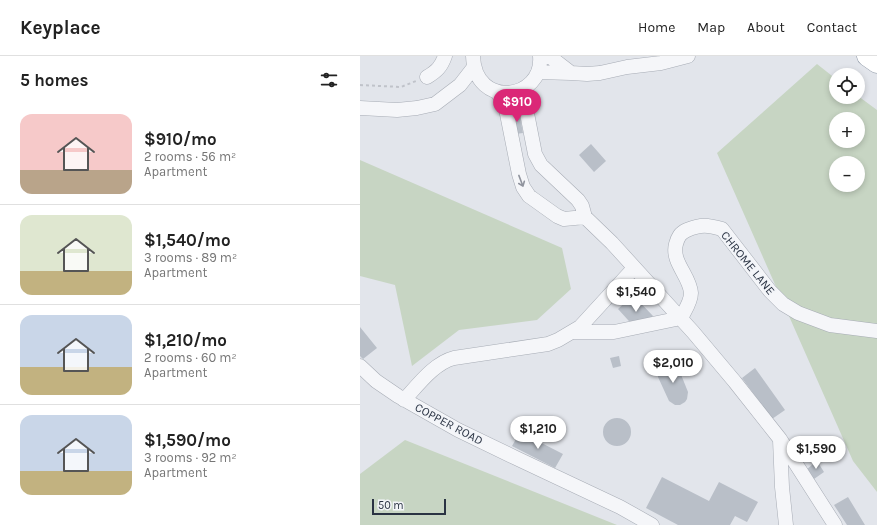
<!DOCTYPE html>
<html lang="en">
<head>
<meta charset="utf-8">
<style>
	:root { --surface:#fff; --page:#f6f6f6; --text:#222; --muted:#767676; --line:#e0e0e0; --accent:#db2777 }
	body { margin:0; font-family:Karla,sans-serif; background:var(--page); color:var(--text); height:100vh; display:flex; flex-direction:column; font-size:15px; white-space:nowrap }
	* { box-sizing:border-box; margin:0 }
	p { font-size:13px; color:var(--muted) }
	.icon { flex:none; width:22px; height:22px; fill:none; stroke:currentColor; stroke-width:2; stroke-linecap:round; stroke-linejoin:round }
	.map { position:relative; flex:1; overflow:hidden }
	.sheet { display:flex; flex-direction:column; background:var(--surface); width:360px }
	.sheet>* { flex:none }
	.fabs { position:absolute; left:469px; top:12px; display:grid; gap:8px }
	.fabs a { display:grid; place-items:center; width:36px; height:36px; border-radius:50%; background:var(--surface); box-shadow:0 2px 6px #0003; font-size:20px }
	.scale { position:absolute; left:12px; bottom:10px; width:74px; box-sizing:border-box; padding-left:4px; border:2px solid #2a3343; border-top:0; font-size:11px; line-height:14px; white-space:nowrap; color:#2a3343; -webkit-text-stroke:3px #f2f4f8; paint-order:stroke }
	.price { position:absolute; translate:-50% -34px; padding:0 9px; border-radius:14px; background:#fff; color:#222; font-size:13px; line-height:26px; filter:drop-shadow(0 1px 2px #0008) }
	.price::after { content:''; position:absolute; left:50%; top:24px; width:12px; height:9px; margin-left:-6px; background:inherit; clip-path:polygon(0 0,100% 0,50% 100%) }
	.price.selected { background:var(--accent); color:#fff }
	ul { padding:0; list-style:none }
	li { display:flex; align-items:center; gap:12px; height:100px; padding:0 20px }
	li+li { border-top:1px solid var(--line) }
	li span { display:grid; place-items:center; flex:none; width:112px; height:80px; border-radius:12px; color:#555 }
	li>.icon { margin-inline-start:auto }
	span .icon { width:48px; height:48px; fill:#fffc; stroke-width:1 }
	li b { font-size:17px }
	h2 { display:flex; justify-content:space-between; align-items:center; height:48px; padding:0 20px; font-size:17px }
	header { display:flex; align-items:center; gap:24px; box-sizing:border-box; height:56px; padding:0 20px; background:var(--surface); border-bottom:1px solid var(--line) }
	header strong { font-size:19px }
	nav { display:flex; gap:22px; margin-inline-start:auto; font-size:14px }
	main { display:flex; flex:1; min-height:0 }
	.map>svg:first-child { display:block }
	.green { fill:#c7d5c3; fill-rule:evenodd }
	.building { fill:#b9bfc8 }
	.lines { fill:none; stroke-linecap:round; stroke-linejoin:round }
	.minor-casing { stroke:#a7acb5; stroke-width:15 }
	.highway-casing { stroke:#8993a2; stroke-width:21 }
	.path { stroke:#c0c3ca; stroke-width:2; stroke-dasharray:3 3; stroke-linecap:butt }
	.minor { stroke:#f5f6f9; stroke-width:14 }
	.highway { stroke:#fff; stroke-width:20 }
	.oneway { stroke:#90949e }
	.labels { text-anchor:middle; dominant-baseline:central; stroke-width:3.5; stroke-linejoin:round; paint-order:stroke }
	.street-label { font-size:12px; fill:#2a3343; stroke:#f2f4f8 }
</style>
</head>
<body>
<header>
<strong>Keyplace</strong>
<nav><a>Home</a><a>Map</a><a>About</a><a>Contact</a></nav>
</header>
<main>
<section class="sheet">
<h2>5 homes<svg class="icon" aria-label="filters" viewBox="0 0 24 24"><path d="M4 7h16M4 17h16"/><circle cx="9" cy="7" r="2"/><circle cx="15" cy="17" r="2"/></svg></h2>
<ul>
<li><span style="background:linear-gradient(#f6c9c9 70%,#b9a48a 0)"><svg class="icon" aria-label="home" viewBox="0 0 24 24"><path d="M3 11l9-7 9 7M6 9v11h12V9"/></svg></span><div><b>$910/mo</b><p>2 rooms · 56 m²</p><p>Apartment</p></div></li>
<li><span style="background:linear-gradient(#dfe7d0 70%,#c2b280 0)"><svg class="icon" aria-label="home" viewBox="0 0 24 24"><path d="M3 11l9-7 9 7M6 9v11h12V9"/></svg></span><div><b>$1,540/mo</b><p>3 rooms · 89 m²</p><p>Apartment</p></div></li>
<li><span style="background:linear-gradient(#c9d6e8 65%,#c2b280 0)"><svg class="icon" aria-label="home" viewBox="0 0 24 24"><path d="M3 11l9-7 9 7M6 9v11h12V9"/></svg></span><div><b>$1,210/mo</b><p>2 rooms · 60 m²</p><p>Apartment</p></div></li>
<li><span style="background:linear-gradient(#c9d6e8 70%,#c2b280 0)"><svg class="icon" aria-label="home" viewBox="0 0 24 24"><path d="M3 11l9-7 9 7M6 9v11h12V9"/></svg></span><div><b>$1,590/mo</b><p>3 rooms · 92 m²</p><p>Apartment</p></div></li>
</ul>
</section>
<div class="map">
<svg width="517" height="469" viewBox="0 0 517 469">
	<rect width="100%" height="100%" fill="#e2e5eb"/>
	<path class="green" d="M457,8L476,23V41H498V40L517,54V436L493,405L357,97ZM476,63H498V85H476ZM476,107H498V129H476Z
		M0,104L202,192L211,233L177,264L99,274L52,310L35,229L0,220Z
		M45,384L257,469H0V418Z"/>
	<path class="building" d="M159,56L163,77L155,78L151,57Z
		M231,88L246,105L234,116L219,99Z
		M273,239L293,260L278,275L258,253Z
		M0,271L17,292L3,303L0,300Z
		M259,300L261,310L253,312L250,302Z
		M309,306L314,308L318,311L328,336L327,343L325,346L320,349H315L309,345L298,321V315L300,310L303,308Z
		M395,312L425,354L412,363L382,322Z
		M243 376a14 14 0 1 1 28 0a14 14 0 1 1-28 0Z
		M160,376L203,398L195,412L152,390Z
		M457,405L464,416L454,423L447,413Z
		M302,421L349,445L359,426L398,446L387,466L375,460L370,469H318L286,452Z
		M488,441L505,469H487L474,449Z"/>
	<g class="lines">
		<g class="minor-casing">
			<path id="minor" d="M113,0C115,54 184,44 180,0
				M189,0L211,17
				M178,16L211,17L227,18L240,17L267,11L301,7L328,0
				M67,21C77,15 81,11 85,0
				M167,31L164,42L175,98L181,109L218,144L222,150L225,161
				M136,35L142,43L145,48L159,118L163,131L169,140L197,160L204,163L225,161L252,187L333,276L375,326L420,383L475,469
				M0,52L37,54L57,52L75,48L100,29L114,11
				M213,276H254L321,262C325,254 331,246 331,237C330,220 311,206 316,188C318,181 320,177 327,174C341,168 348,169 362,173L410,235L423,248L438,257L470,269L517,275
				M0,310L16,325L38,340L98,374L156,402L260,451L292,469
				M44,344C58,329 74,307 94,302L188,288L198,284L220,271L274,212
				M420,384L422,431L426,469"/>
		</g>
		<g class="highway-casing">
			<path id="highway" d="M507,0L517,7"/>
		</g>
		<path class="path" d="M0,29L41,31L56,25"/>
		<use href="#minor" class="minor"/>
		<use href="#highway" class="highway"/>
	</g>
	<defs><path id="oneway-shaft" d="M-6 0H5M1.5-3L5.5 0L1.5 3" fill="none" stroke-width="1.6" stroke-linecap="round" stroke-linejoin="round"/></defs>
	<use class="oneway" href="#oneway-shaft" transform="translate(161 125) rotate(69)"/>
	<g class="labels">
		<g class="street-label">
			<text transform="translate(388 207) rotate(51)">CHROME LANE</text>
			<text transform="translate(89 368) rotate(28)">COPPER ROAD</text>
		</g>
	</g>
</svg>
<div class="fabs">
<a><svg class="icon" aria-label="locate" viewBox="0 0 24 24"><circle cx="12" cy="12" r="6"/><path d="M12 2v4M12 18v4M2 12h4M18 12h4"/></svg></a>
<a>+</a>
<a>−</a>
</div>
<div class="scale">50 m</div>
<b class="price selected" style="left:157px;top:67px">$910</b>
<b class="price" style="left:276px;top:257px">$1,540</b>
<b class="price" style="left:313px;top:328px">$2,010</b>
<b class="price" style="left:178px;top:394px">$1,210</b>
<b class="price" style="left:456px;top:414px">$1,590</b>
</div>
</main>
</body>
</html>
